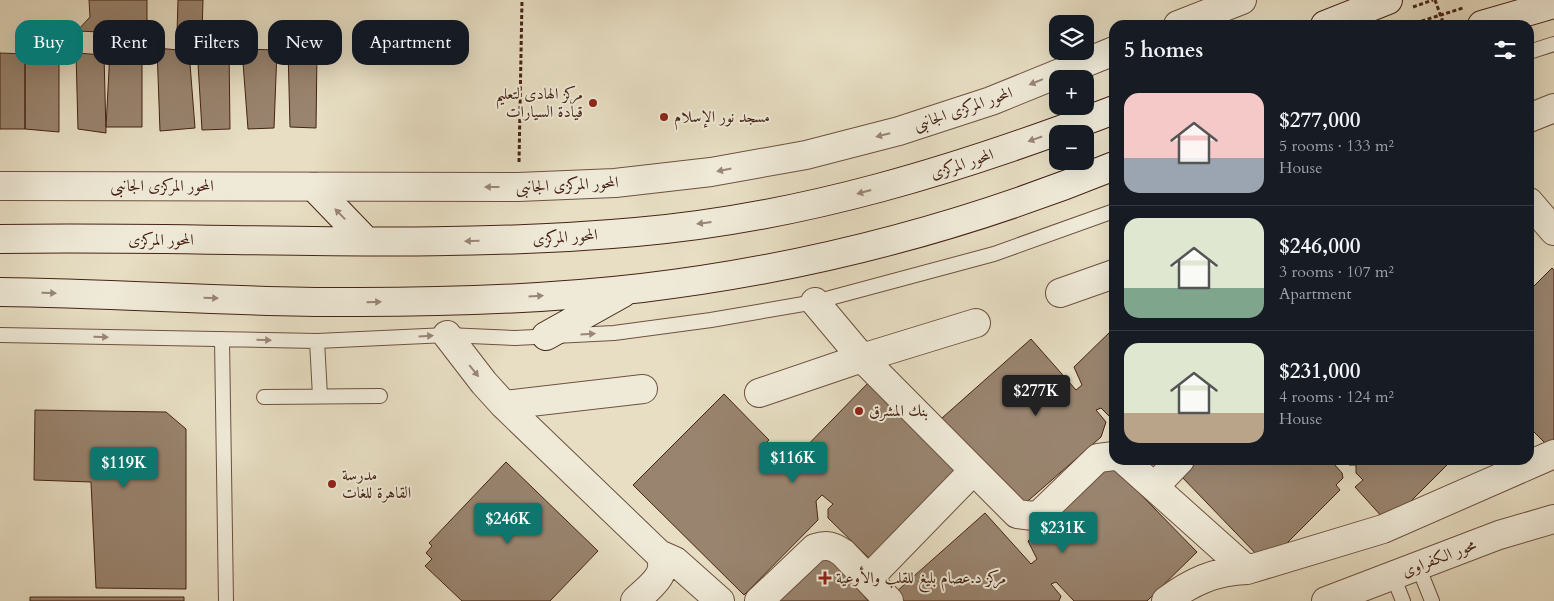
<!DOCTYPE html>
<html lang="en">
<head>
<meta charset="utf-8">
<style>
	:root { --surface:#171b24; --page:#242831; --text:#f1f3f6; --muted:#9ea1a6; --line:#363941; --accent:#0f766e }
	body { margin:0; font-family:Cardo,Amiri,serif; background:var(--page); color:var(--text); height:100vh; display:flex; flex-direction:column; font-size:19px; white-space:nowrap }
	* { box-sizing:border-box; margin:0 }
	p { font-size:16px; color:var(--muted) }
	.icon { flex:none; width:28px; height:28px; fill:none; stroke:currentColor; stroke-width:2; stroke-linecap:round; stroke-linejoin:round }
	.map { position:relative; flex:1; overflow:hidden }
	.side { position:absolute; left:1109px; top:20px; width:425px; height:445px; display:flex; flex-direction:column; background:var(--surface); border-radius:15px; box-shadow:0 5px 20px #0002 }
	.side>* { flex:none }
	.hud { position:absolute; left:15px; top:20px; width:475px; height:45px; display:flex; gap:10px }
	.controls { position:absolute; left:1049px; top:15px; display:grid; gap:10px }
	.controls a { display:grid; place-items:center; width:45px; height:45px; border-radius:10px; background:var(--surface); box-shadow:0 5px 20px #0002; font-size:25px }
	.price { position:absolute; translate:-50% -42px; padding:0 11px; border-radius:5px; background:var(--accent); color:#fff; font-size:16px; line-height:32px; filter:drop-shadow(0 1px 2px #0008) }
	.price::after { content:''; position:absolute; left:50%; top:30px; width:15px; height:11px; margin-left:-8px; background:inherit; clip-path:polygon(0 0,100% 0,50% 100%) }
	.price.active { background:#222; color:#fff }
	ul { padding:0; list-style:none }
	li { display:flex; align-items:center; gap:15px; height:125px; padding:0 15px }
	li+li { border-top:1px solid var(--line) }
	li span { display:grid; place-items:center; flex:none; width:140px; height:100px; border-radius:15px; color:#555 }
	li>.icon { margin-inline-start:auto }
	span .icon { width:60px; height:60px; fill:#fffc; stroke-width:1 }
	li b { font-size:21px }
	h2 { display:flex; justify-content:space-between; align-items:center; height:60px; padding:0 15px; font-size:21px }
	.chip { padding:0 18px; border-radius:15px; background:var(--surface); box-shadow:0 5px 20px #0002; font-size:18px; line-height:45px }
	.chip.active { background:var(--accent); color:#fff }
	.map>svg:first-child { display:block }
	.building { fill:#99846f; stroke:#452215 }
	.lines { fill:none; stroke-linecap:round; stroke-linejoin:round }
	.lane-casing { stroke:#6e5140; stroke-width:16 }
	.street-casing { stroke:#6e5140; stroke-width:30 }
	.secondary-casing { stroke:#452215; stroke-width:30 }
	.path { stroke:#452215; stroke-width:3; stroke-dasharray:4 2.5; stroke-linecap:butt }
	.lane { stroke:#efead8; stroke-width:14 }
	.street { stroke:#efead8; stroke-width:28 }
	.secondary { stroke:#efead8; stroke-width:28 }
	.oneway { fill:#9a8676 }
	.poi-dot { fill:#8f2418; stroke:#efead8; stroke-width:2 }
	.labels { text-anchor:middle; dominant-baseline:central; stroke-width:4; stroke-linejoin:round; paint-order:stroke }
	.poi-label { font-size:16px; fill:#452215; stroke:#efead8; text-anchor:start }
	.street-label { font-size:16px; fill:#452215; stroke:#efead8 }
</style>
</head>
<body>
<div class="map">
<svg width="1554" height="601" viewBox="0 0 1554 601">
	<rect width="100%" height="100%" fill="#e7dec3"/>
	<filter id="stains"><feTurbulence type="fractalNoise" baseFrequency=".004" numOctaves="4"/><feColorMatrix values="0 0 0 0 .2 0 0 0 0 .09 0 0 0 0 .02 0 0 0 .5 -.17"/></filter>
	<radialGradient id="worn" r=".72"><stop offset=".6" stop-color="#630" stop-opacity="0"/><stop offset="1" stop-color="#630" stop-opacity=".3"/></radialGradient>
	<path class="building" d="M89,0H147V34L77,31L90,17Z
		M178,0H203L202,34L177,33Z
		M197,47L229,50L230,129L202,130Z
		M157,48L189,51L195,128L160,131Z
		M242,49L277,50L274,128L248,129Z
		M288,49L317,52L316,128L290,127Z
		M110,51L142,54V127H106Z
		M59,52V132L25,129V54Z
		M0,53L25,54V129H0Z
		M76,53L104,55L106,133L78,129Z
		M1552,268L1554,270V448L1552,450L1529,427V291Z
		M1114,328V421L1101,408L1096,410L1106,422L1101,437L1021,507L942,418L1031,339L1076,390L1082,385L1074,367Z
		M869,382L958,468L870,559L828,518V509L833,504L822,495L816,501L818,520L744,595L633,485L724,394L769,440L766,443L772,448L773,466L786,465L790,461L788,459L793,454L796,457Z
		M35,410L166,412L186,429V589L96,588L91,482L34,480Z
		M1185,460H1340L1334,464L1342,473L1343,478L1336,485L1340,490L1270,560H1262L1179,474Z
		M1344,460H1452L1392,520L1384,519L1355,487L1363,480L1356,473V465H1349Z
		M506,462L598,551L550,601H462L425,566L432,559L426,553L432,546L429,543Z
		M1109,462L1197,552L1147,601H1074L1056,582L1051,584L1061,596L1059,601H904L896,592L985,513L1031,564L1037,559L1028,541Z
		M829,554L868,601H774Z
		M30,597H184V601H30Z"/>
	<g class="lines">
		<g class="lane-casing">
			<path id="lane" d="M1529,52L1554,44
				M0,335L317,341L447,335L515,338L614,333L711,320L815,302L994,254L1114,211
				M222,339L226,601
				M317,341L320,396
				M264,397L380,396
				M1418,566L1432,601
				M1393,576L1403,601"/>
		</g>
		<g class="street-casing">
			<path id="street" d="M1178,25L1242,0
				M1529,118L1554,108
				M0,186L518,187L615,183L711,172L806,155L899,131L991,101L1114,51
				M1529,202L1554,231
				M1060,293L1114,274
				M815,302L862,358L1017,514L1033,516L1041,513L1098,458L1114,456
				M447,335L484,383L504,405L659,554C671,574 648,588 635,601
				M759,393L862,358L976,323
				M504,405L643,389
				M1124,460L1247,570
				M1154,487L1180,460
				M659,554L675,561L720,601
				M868,579L973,471
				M759,601L815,548C827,544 833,546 843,553L889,601
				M1166,601C1191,582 1215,571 1247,570L1383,529L1554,454
				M1326,601L1499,535L1554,519"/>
		</g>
		<g class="secondary-casing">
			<path id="secondary" d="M1325,25L1388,0
				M1482,25L1554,4
				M314,187L366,241
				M0,239C212,235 425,251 636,232C802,218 959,169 1114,110
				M0,292C119,293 239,303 358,302C452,302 548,299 642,288C803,269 964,227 1114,166
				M546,336L623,293"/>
		</g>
		<path class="path" d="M1435,0L1444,25
			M1413,7L1433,0
			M1409,25L1463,8
			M519,162L522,0"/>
		<use href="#lane" class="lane"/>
		<use href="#street" class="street"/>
		<use href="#secondary" class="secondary"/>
	</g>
	<defs><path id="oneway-solid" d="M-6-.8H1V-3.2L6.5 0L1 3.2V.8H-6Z" transform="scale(1.25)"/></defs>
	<g class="oneway">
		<use href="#oneway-solid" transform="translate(1036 82) rotate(158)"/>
		<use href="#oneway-solid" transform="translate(883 135) rotate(166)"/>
		<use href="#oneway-solid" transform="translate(1035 139) rotate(161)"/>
		<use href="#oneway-solid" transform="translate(724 170) rotate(169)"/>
		<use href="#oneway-solid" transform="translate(492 187) rotate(-180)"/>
		<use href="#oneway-solid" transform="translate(864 192) rotate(165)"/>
		<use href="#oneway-solid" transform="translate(340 214) rotate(-134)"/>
		<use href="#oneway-solid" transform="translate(704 223) rotate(173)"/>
		<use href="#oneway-solid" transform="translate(472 241) rotate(179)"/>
		<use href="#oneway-solid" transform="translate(49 293) rotate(2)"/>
		<use href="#oneway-solid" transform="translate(536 296) rotate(-4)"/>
		<use href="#oneway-solid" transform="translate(211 298) rotate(2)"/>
		<use href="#oneway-solid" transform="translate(374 302) rotate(-2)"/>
		<use href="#oneway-solid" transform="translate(588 334) rotate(-3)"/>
		<use href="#oneway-solid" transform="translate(426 336) rotate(-3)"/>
		<use href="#oneway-solid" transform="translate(101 337) rotate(1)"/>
		<use href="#oneway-solid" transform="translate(264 340) rotate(1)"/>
		<use href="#oneway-solid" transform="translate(474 371) rotate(51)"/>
	</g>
	<g class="poi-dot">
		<circle cx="593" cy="103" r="5"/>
		<circle cx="664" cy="117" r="5"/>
		<circle cx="859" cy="411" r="5"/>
		<circle cx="332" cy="484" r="5"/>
		<path d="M822.5 570.5h5v5h5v5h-5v5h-5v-5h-5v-5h5z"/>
	</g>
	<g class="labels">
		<g class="poi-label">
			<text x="583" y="94" text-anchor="end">مركز الهادى لتعليم<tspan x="583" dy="18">قيادة السيارات</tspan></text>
			<text x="674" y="117">مسجد نور الإسلام</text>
			<text x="869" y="411">بنك المشرق</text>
			<text x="342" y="475">مدرسة<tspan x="342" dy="18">القاهرة للغات</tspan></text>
			<text x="836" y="578">مركز د.عصام بليغ للقلب والأوعية</text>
		</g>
		<g class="street-label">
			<text transform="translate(963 109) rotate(-19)">المحور المركزى الجانبى</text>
			<text transform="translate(962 164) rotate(-18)">المحور المركزى</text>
			<text transform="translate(567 185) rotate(-3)">المحور المركزى الجانبى</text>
			<text x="162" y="186">المحور المركزى الجانبى</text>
			<text transform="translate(565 237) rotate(-4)">المحور المركزى</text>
			<text x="161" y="240">المحور المركزى</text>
			<text transform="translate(1439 558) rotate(-21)">محور الكفراوى</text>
		</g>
	</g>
	<rect width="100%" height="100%" filter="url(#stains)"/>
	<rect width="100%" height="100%" fill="url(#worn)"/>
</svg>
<div class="controls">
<a><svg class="icon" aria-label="layers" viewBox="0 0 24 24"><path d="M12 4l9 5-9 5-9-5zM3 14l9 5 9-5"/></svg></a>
<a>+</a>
<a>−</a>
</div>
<b class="price active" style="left:1036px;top:417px">$277K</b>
<b class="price" style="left:793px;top:484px">$116K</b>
<b class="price" style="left:124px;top:489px">$119K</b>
<b class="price" style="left:508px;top:545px">$246K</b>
<b class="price" style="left:1063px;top:554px">$231K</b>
<div class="hud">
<a class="chip active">Buy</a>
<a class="chip">Rent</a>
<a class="chip">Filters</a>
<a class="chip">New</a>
<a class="chip">Apartment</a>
</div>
<section class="side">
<h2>5 homes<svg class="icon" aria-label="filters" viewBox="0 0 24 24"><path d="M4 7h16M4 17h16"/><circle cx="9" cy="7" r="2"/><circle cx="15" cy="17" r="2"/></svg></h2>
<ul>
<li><span style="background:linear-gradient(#f6c9c9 65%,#9aa5b1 0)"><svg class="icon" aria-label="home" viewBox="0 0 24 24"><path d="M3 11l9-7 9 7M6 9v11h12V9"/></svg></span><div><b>$277,000</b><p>5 rooms · 133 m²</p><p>House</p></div></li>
<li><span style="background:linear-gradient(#dfe7d0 70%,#7fa58c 0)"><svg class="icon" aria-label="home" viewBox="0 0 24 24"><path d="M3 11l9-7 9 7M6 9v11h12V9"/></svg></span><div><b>$246,000</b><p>3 rooms · 107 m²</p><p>Apartment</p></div></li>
<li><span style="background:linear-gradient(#dfe7d0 70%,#b9a48a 0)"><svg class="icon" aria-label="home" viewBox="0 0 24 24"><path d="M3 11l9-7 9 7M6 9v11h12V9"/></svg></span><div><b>$231,000</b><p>4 rooms · 124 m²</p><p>House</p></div></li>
</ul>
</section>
</div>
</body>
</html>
